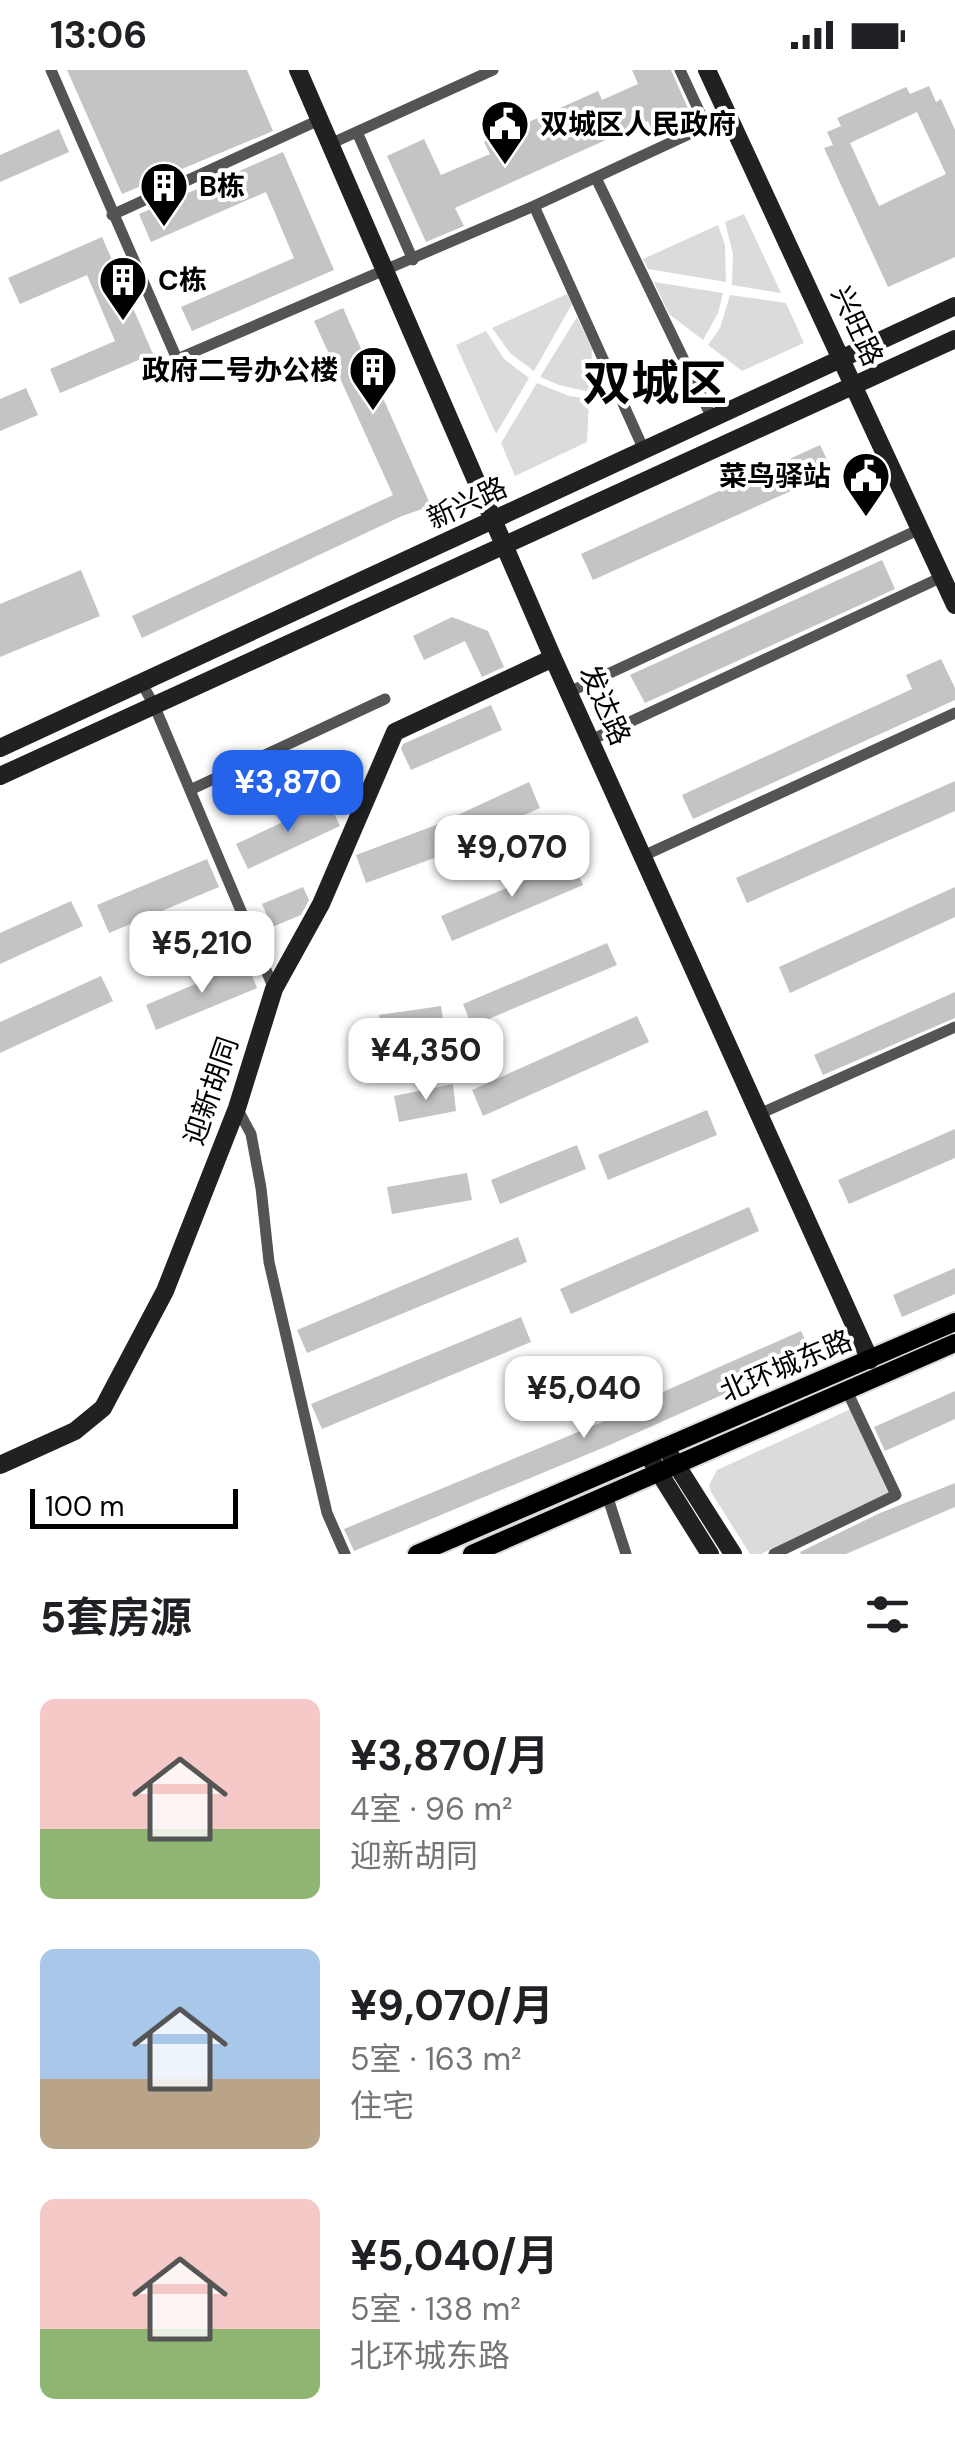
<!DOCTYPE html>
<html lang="zh">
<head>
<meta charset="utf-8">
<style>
	:root { --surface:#fff; --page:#f6f6f6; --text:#202124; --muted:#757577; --accent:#2563eb }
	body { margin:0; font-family:"DM Sans","Noto Sans SC",sans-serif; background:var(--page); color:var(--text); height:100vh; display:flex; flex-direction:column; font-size:38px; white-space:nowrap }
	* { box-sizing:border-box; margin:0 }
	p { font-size:32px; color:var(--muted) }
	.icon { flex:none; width:55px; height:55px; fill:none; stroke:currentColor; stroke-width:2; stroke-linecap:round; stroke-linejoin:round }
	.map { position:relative; height:1484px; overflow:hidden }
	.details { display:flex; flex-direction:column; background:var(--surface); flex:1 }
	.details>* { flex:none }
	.scale { position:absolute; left:30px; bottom:25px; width:208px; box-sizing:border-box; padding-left:10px; border:5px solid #000; border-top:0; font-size:28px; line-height:35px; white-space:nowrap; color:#000; -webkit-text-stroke:8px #fff; paint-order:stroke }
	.price { position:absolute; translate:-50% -85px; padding:0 22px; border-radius:20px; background:#fff; color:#222; font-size:32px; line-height:65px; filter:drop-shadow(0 2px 5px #0008) }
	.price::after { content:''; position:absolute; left:50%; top:60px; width:30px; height:22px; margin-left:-15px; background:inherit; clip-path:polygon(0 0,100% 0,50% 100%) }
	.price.selected { background:var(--accent); color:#fff }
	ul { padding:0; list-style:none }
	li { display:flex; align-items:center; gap:30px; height:250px; padding:0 40px }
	li span { display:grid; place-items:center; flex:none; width:280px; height:200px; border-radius:15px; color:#555 }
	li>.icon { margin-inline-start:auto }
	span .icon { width:120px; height:120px; fill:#fffc; stroke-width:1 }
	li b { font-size:42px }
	h2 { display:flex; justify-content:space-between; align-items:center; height:120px; padding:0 40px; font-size:42px }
	.status { display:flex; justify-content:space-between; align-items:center; height:70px; padding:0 50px; background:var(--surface); direction:ltr }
	.status svg { height:28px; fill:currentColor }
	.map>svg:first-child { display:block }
	.green { fill:#dbdbdb }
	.building { fill:#c4c4c4; fill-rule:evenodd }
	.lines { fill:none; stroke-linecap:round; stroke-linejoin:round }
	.primary-casing { stroke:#dbdbdb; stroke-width:22 }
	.street { stroke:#545454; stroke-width:11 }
	.secondary { stroke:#212121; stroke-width:18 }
	.primary { stroke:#000; stroke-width:18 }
	.labels { text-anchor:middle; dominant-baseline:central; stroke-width:8; stroke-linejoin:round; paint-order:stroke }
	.poi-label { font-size:28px; font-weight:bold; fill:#000; stroke:#fff; text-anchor:start }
	.street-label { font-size:28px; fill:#000; stroke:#fff }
	.town-label { font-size:48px; font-weight:bold; fill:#000; stroke:#fff }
</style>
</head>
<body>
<div class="status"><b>13:06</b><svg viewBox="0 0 49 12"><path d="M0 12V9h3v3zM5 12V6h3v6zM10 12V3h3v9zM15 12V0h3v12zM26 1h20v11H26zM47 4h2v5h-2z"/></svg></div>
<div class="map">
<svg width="955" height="1484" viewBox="0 0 955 1484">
	<rect width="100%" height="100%" fill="#fff"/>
	<path class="green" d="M744,144L781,223L732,215L733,184L725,152Z
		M718,155L725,175L726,212L648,199L643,189Z
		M654,212L723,223L718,243L703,270L669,244Z
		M567,224L572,234L534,301L511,284L492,258Z
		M730,225L786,233L804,273L742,301L708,275L720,258Z
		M577,247L592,279L590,322L559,315L540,307Z
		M486,261L504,289L529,308L496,364L456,275Z
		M537,313L569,326L589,329L587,372L515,406L501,373Z
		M851,1339L890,1422L761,1484H750L711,1422L709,1415L717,1400Z"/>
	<path class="building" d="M67,0H247L273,61L122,124Z
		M632,0H671L694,52L656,69L648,51L455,138L464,156L426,172L387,86L424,69L441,105L490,84L484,72L598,21L602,30L638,14Z
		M929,16L936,32L941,29L955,60V187L888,217L824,78L833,75L827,62L841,56L837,48L906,17L910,24ZM917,42L946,104L879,136L850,73Z
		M59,59L69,82L0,112V85Z
		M283,82L334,200L192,261L181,237L294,188L266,122L151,172L139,144Z
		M102,167L153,284L60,323L50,299L115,271L87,205L20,234L8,208Z
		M343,238L431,436L402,446L142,568L132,546L393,425L314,251Z
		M26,318L38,345L0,361V329Z
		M820,375L833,402L593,510L581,484Z
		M882,490L895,519L645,633L630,605Z
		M81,500L100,546L0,587V534Z
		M452,547L488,561L504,597L482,607L465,571L424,590L413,566Z
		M941,589L955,618V630L693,749L682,725L912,619L906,605Z
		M491,635L502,660L411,700L401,679L403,674Z
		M955,711V741L747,833L736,808Z
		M529,712L540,738L436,784L437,787L366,813L356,785L436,755Z
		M328,731L340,756L248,799L236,774Z
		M207,789L219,817L109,863L97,835Z
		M572,790L583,815L452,871L441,846Z
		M303,817L309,830L301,845L272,857L262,834Z
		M955,817V847L790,923L779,897Z
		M71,831L83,856L0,894V863Z
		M607,873L617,895L472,956L463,934Z
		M247,892L257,918L156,960L146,935Z
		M101,906L113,931L0,983V952Z
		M955,922V948L823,1005L814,985Z
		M441,936L445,962L383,971L379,945Z
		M637,946L649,972L483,1046L472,1020Z
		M453,1014L456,1041L399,1052L394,1026Z
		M707,1040L717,1065L608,1110L598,1085Z
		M955,1059V1088L849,1134L838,1110Z
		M577,1075L586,1099L500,1134L491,1110Z
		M467,1103L472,1130L392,1144L387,1117Z
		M749,1137L759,1161L571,1244L560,1219Z
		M518,1167L527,1192L307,1283L297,1260Z
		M955,1198V1224L902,1247L893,1225Z
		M521,1247L531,1272L322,1359L311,1334Z
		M801,1261L812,1285L605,1377L354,1481L344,1459L607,1350L606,1347Z
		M955,1321V1349L885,1381L874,1357Z
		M955,1413V1437L846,1484H801L800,1482L880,1443Z"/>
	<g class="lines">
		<g class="primary-casing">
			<path id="primary" d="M417,1484L955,1252
				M472,1484L955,1273"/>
		</g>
		<path class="street" d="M51,0L177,289L534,136L728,46
			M680,0L706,56
			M357,62L413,190
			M330,74L493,0
			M596,108L712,348
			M534,136L644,380
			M112,145L319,50
			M141,612L154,635L274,919
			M569,622L920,459
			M591,670L942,507
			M190,720L385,629
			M643,786L955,643
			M237,1038L251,1064L261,1118L269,1192L327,1443L345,1484
			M759,1044L955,957
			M607,1425L626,1484
			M774,1484L896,1425L847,1321"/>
		<path class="secondary" d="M298,0L553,588L870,1290
			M707,0L955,535
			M0,678L955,236
			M0,706L955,269
			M665,1377L733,1484
			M648,1385L710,1484
			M0,1395L75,1361L103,1338L165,1221L237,1038L274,919L321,834L395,662L553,588"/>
		<use href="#primary" class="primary"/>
	</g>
	<defs>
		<g id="civic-pin" transform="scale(2.5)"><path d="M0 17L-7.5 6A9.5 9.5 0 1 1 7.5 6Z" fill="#000" stroke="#fff"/><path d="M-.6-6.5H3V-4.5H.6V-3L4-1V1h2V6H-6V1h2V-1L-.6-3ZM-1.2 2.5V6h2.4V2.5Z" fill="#fff"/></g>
		<g id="building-pin" transform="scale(2.5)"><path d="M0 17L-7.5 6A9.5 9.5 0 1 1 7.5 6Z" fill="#000" stroke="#fff"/><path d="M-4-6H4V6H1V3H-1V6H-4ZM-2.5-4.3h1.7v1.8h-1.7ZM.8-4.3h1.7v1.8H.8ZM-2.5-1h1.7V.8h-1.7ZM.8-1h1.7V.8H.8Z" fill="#fff"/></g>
	</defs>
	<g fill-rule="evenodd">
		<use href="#civic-pin" x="505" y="54"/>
		<use href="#building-pin" x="164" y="116"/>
		<use href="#building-pin" x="123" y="210"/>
		<use href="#building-pin" x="373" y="300"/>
		<use href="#civic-pin" x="866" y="406"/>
	</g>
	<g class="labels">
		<g class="poi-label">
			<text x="540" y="54">双城区人民政府</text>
			<text x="199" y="116">B栋</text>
			<text x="158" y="210">C栋</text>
			<text x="338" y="300" text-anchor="end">政府二号办公楼</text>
			<text x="831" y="406" text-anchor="end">菜鸟驿站</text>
		</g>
		<g class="street-label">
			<text transform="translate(857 256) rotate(65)">兴旺路</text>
			<text transform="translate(467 433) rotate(-25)">新兴路</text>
			<text transform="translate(605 635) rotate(66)">发达路</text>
			<text transform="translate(211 1021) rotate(-71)">迎新胡同</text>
			<text transform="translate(786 1296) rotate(-23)">北环城东路</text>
		</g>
		<g class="town-label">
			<text x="655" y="313">双城区</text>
		</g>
	</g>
</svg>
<div class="scale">100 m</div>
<b class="price selected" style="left:288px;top:765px">¥3,870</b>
<b class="price" style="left:512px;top:830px">¥9,070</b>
<b class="price" style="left:202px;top:926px">¥5,210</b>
<b class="price" style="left:426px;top:1033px">¥4,350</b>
<b class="price" style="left:584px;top:1371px">¥5,040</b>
</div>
<section class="details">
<h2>5套房源<svg class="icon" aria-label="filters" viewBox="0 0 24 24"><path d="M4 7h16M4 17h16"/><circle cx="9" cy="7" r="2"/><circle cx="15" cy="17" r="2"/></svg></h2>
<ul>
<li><span style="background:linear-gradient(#f6c9c9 65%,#8fb573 0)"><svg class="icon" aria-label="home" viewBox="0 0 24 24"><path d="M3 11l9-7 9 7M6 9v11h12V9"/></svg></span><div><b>¥3,870/月</b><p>4室 · 96 m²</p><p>迎新胡同</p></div></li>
<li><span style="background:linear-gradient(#a9c7e8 65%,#b9a48a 0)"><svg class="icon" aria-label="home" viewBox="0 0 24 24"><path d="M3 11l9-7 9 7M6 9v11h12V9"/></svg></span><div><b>¥9,070/月</b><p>5室 · 163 m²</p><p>住宅</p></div></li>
<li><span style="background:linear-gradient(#f6c9c9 65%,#8fb573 0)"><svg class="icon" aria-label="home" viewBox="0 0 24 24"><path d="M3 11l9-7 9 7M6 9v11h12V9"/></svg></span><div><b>¥5,040/月</b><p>5室 · 138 m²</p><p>北环城东路</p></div></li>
</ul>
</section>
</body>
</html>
